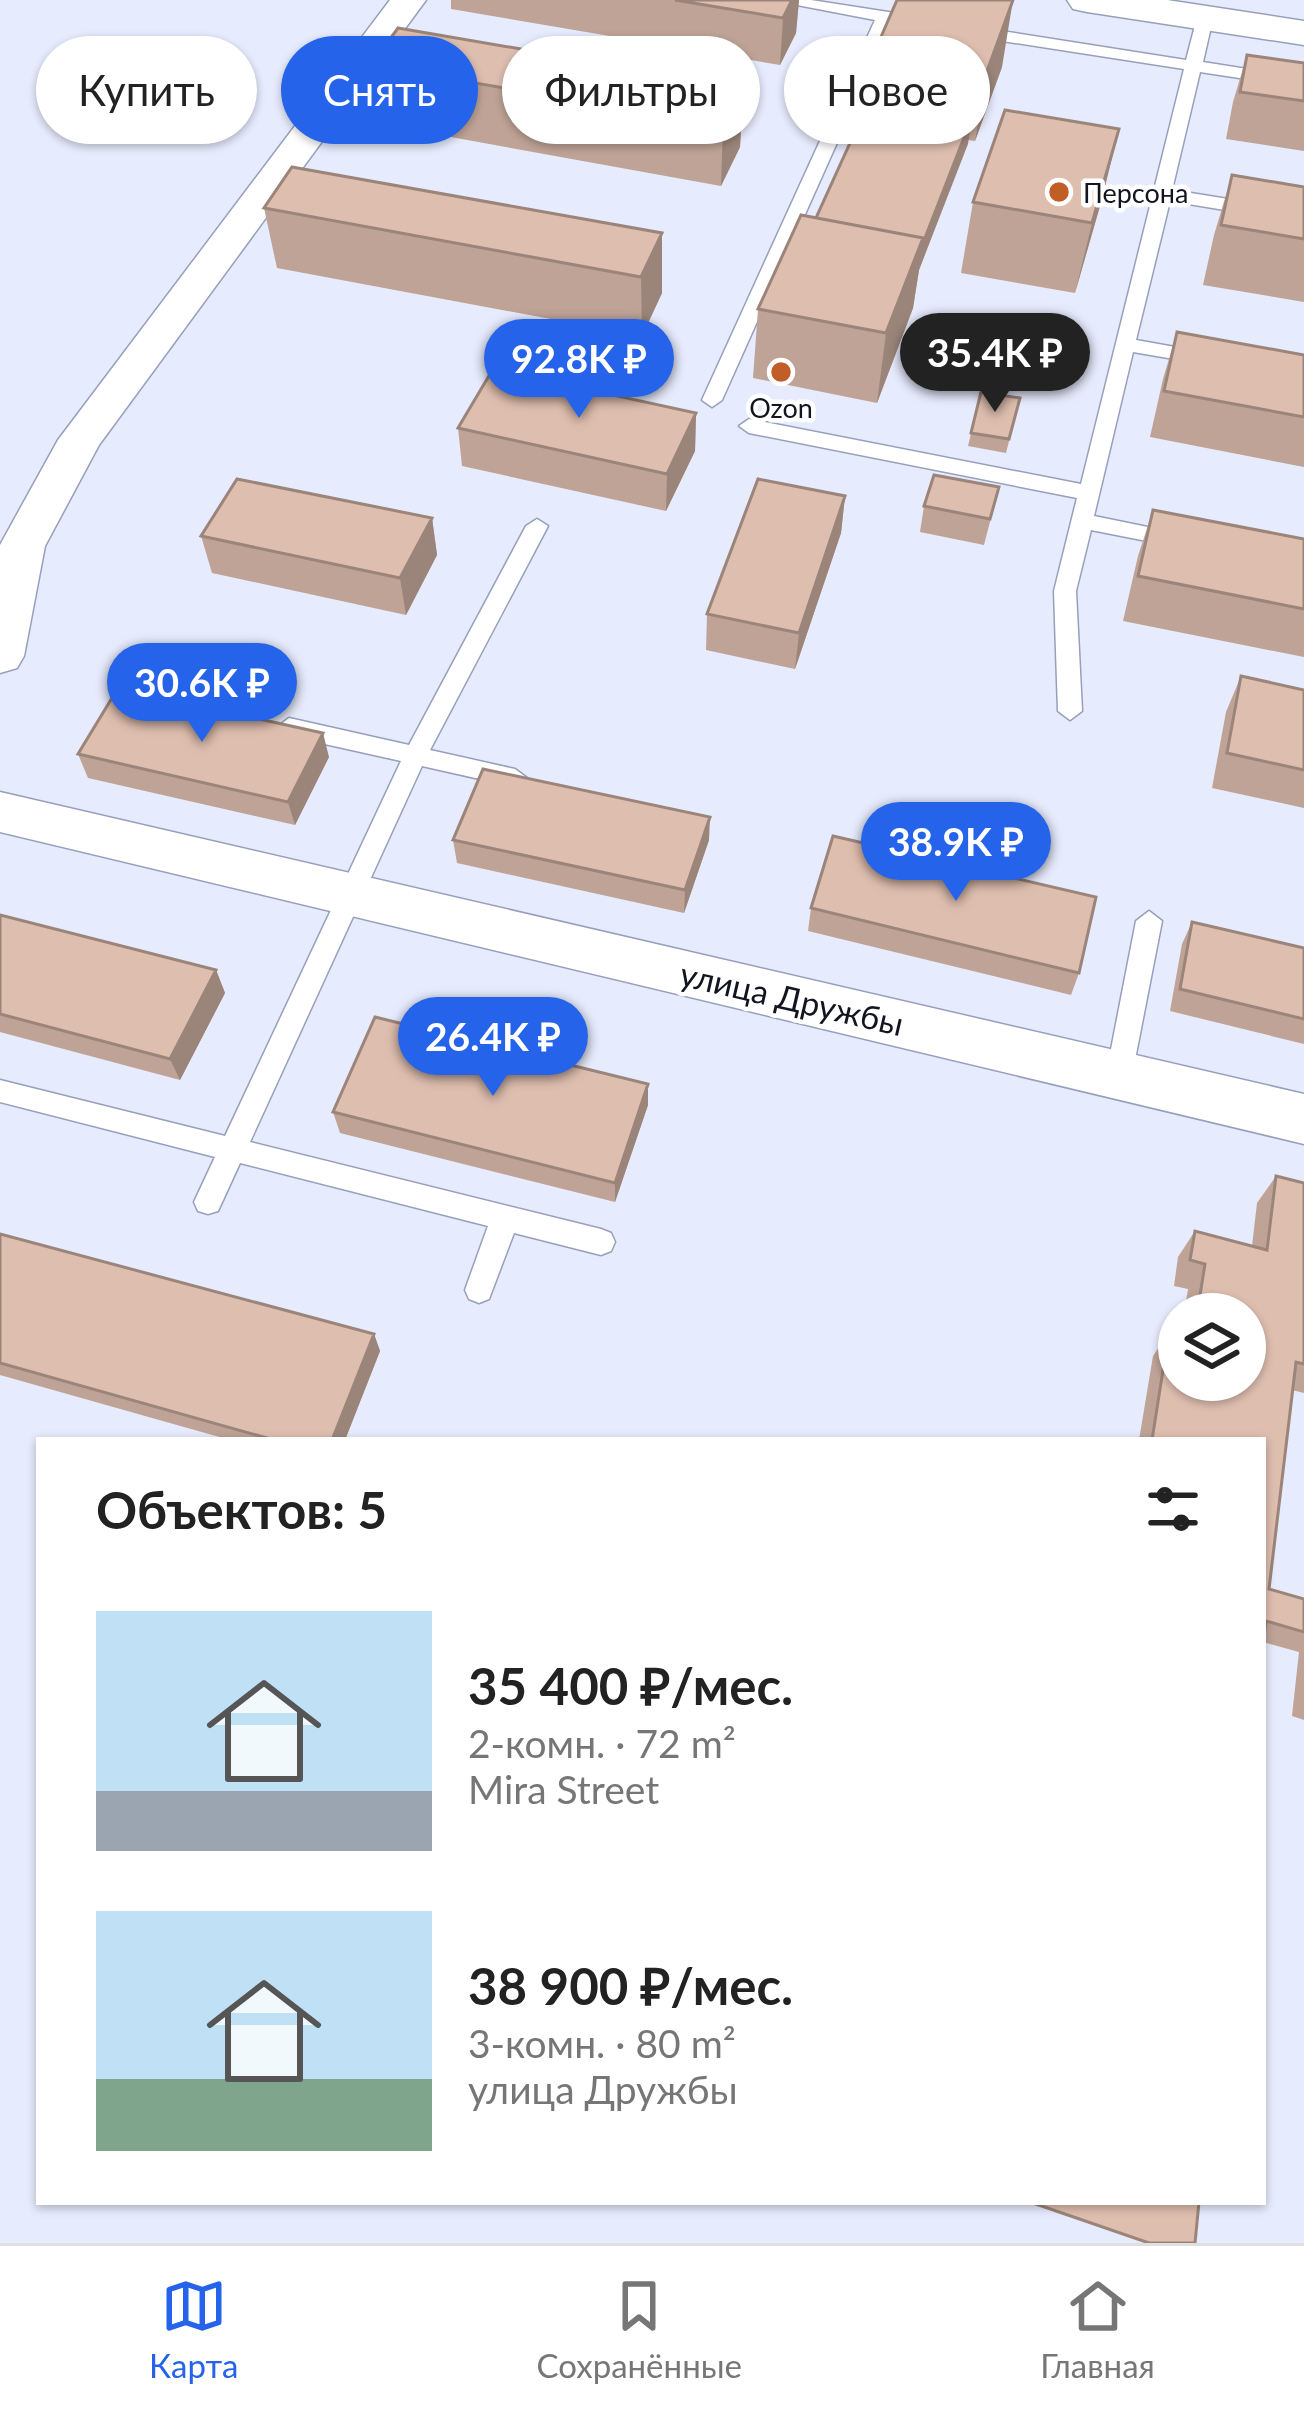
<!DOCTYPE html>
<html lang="ru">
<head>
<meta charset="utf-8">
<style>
	:root { --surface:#fff; --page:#f2f2f2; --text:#222; --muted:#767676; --line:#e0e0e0; --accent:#2563eb }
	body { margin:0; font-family:Lato,sans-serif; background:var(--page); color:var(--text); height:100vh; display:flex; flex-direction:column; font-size:45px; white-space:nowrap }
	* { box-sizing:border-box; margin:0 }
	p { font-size:39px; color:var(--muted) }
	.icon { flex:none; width:66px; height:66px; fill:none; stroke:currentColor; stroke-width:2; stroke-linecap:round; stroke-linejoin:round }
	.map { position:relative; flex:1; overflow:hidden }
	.panel { position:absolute; left:36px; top:1437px; width:1230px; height:768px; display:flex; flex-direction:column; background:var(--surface); border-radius:0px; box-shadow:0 3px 9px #0004 }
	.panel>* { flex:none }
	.banner { position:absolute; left:36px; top:36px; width:1233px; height:108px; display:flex; gap:24px }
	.buttons { position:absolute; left:1158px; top:1293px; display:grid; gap:24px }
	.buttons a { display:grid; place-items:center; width:108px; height:108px; border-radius:50%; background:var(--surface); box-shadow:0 3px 9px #0004; font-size:60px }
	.price { position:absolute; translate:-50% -102px; padding:0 27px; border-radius:42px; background:var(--accent); color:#fff; font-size:39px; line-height:78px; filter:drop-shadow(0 3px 6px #0008) }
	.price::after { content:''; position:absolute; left:50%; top:72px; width:36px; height:27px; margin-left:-18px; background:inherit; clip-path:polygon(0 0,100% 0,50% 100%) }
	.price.active { background:#222; color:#fff }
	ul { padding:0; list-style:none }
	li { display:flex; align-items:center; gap:36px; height:300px; padding:0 60px }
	li span { display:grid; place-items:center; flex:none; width:336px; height:240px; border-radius:0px; color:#555 }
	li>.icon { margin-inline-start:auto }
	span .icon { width:144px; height:144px; fill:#fffc; stroke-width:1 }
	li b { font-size:51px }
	h2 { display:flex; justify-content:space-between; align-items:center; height:144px; padding:0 60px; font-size:51px }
	.tag { padding:0 42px; border-radius:54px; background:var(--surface); box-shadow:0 3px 9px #0004; font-size:42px; line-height:108px }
	.tag.active { background:var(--accent); color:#fff }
	.tab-bar { display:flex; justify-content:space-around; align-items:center; height:168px; border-top:3px solid var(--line); background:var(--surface); font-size:33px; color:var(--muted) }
	.tab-bar a { display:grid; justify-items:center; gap:6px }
	.tab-bar .active { color:var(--accent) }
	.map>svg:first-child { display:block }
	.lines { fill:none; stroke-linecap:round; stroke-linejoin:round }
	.service-casing { stroke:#979fbb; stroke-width:3 }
	.minor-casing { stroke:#979fbb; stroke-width:3 }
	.tertiary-casing { stroke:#979fbb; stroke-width:3 }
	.service { fill:#fff; fill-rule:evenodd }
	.minor { fill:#fff; fill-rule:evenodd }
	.tertiary { fill:#fff; fill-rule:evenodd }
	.wall { fill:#bfa396 }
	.shaded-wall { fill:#9b857a }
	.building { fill:#debeaf; stroke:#9b857a; stroke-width:3 }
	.poi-dot { fill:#c15d27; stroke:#fff; stroke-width:4.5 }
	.labels { text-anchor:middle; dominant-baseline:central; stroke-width:9; stroke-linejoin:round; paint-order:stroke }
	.far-poi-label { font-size:27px; fill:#12151f; stroke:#fff; text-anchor:start }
	.street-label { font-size:33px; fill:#12151f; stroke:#fff }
</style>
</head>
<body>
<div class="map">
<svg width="1304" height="2243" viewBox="0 0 1304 2243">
	<rect width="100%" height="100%" fill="#e6ebfd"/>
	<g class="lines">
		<g class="service-casing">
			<path id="service" d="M771,0H811L927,18L935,23L927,28L891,22L722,400L712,407L702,400L875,20Z
				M1205,13L1213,18L1203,62L1304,78V88L1200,72L1172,190L1304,211V223L1170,201L1136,340L1203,352L1213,358L1203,364L1133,352L1094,516L1177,533L1188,540L1177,547L1091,530L1076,591L1082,711L1070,720L1058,711L1054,591L1077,498L749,433L739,426L749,419L1081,484L1184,69L970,36L962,31L970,26L1186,60L1197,18Z
				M537,519L548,526L430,750L515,769L527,778L515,787L422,766L250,1142L601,1229L611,1233L615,1242L611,1251L601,1255L514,1233L489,1299L479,1303L469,1299L465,1290L488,1226L240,1163L218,1211L208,1214L198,1211L194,1202L215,1157L0,1102V1080L225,1136L401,761L289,736L277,727L289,718L409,745L526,526Z
				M162,688L240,706L252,715L240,724L154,703L150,697Z
				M1149,911L1162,921L1132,1075L1128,1083H1110L1106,1075L1136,921Z"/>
		</g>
		<g class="minor-casing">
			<path id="minor" d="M390,0H426L99,445L45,546L24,656L17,668L0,673V545L58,440Z
				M0,792L1304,1094V1144L0,832Z"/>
		</g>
		<g class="tertiary-casing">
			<path id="tertiary" d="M1067,0H1167L1304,21V45L1087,12L1073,9Z"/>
		</g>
		<use href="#service" class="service"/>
		<use href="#minor" class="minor"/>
		<use href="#tertiary" class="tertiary"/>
	</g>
	<path class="wall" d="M451,0H799L796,33L780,65L451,9Z
		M874,53L1002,67L975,141L968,140L919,270L913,308L877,403L753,378L758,309L816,218L869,101Z
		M1247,55L1304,63V151L1226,139L1233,102Z
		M371,65L743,87L740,147L721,186L379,124Z
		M1232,175L1304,187V302L1203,285L1214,235Z
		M1102,199L1075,293L961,273L973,202Z
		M264,208L662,233V293L642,336L277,268Z
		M1177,332L1304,355V467L1150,437L1163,379Z
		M981,392L1020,398L1006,453L968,446Z
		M696,413L695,451L666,511L462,466L458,428Z
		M999,487L984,545L920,532L924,506Z
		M845,496L841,533L795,669L706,650L707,614Z
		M1153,510L1304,539V657L1123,621L1138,556Z
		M432,518L437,555L406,615L212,573L201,536Z
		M1241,676L1304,690V808L1212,788L1226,712Z
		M78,754L329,757L295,825L88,778Z
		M453,840H709L684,913L457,863Z
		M811,908L1079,973L1071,995L808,931Z
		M0,915L216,970L225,993L180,1080L0,1032Z
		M1192,922L1304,948V1044L1170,1011L1182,944Z
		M648,1084V1105L615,1202L340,1133L333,1112Z
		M1276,1176L1304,1183V1393L1292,1390L1269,1589L1304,1599V1720L1292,1716L1299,1652L1263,1642V1440H1139L1153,1356L1169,1332L1179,1380L1245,1314H1184L1188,1289L1174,1286L1178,1257L1195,1231L1252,1246L1257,1203Z
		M0,1234L374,1334L380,1351L345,1440H230L0,1375Z"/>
	<path class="shaded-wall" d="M792,0H799L796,33L780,65L783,18Z
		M1013,0L1002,67L975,141L987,71Z
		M743,87L740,147L721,186L723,126Z
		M972,117L968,144L919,270L913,308L877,403L886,333Z
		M1119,129L1102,199L1075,293L1092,223Z
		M662,233V293L642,336L641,277Z
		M696,413L695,451L666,511L667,474Z
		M845,496L841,533L795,669L799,633Z
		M432,518L437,555L406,615L400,578Z
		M323,733L329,757L295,825L288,802Z
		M710,817L709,840L684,913L685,890Z
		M216,970L225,993L180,1080L170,1059Z
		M648,1084V1105L615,1202V1183Z
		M374,1334L380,1351L345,1440H332Z"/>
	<path class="building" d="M675,0H792L783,18Z
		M897,0H1013L987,71L874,53Z
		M398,28L743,87L723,126L371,65Z
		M1247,55L1304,63V101L1240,92Z
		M870,99L972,117L923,243V238L816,218Z
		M1005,110L1119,129L1092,223L973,202Z
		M292,167L662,233L641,277L264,208Z
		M1232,175L1304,187V239L1221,225Z
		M801,215L923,238L886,333L758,309Z
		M1177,332L1304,355V417L1164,391Z
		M493,369L696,413L667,474L458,428Z
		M981,392L1020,398L1009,439L971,433Z
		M934,475L999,487L990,519L924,506Z
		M237,479L432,518L400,578L201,536Z
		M758,479L845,496L799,633L707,614Z
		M1153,510L1304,539V609L1138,576Z
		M1241,676L1304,690V770L1227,753Z
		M118,688L323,733L288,802L78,754Z
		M483,769L710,817L685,890L453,840Z
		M833,836L1096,897L1079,973L811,908Z
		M0,915L216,970L170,1059L0,1014Z
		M1192,922L1304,948V1019L1180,989Z
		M375,1017L648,1084L615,1183L333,1112Z
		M1276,1176L1304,1183V1364L1296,1362L1269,1589L1304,1599V1632L1266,1621L1263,1646V1440H1152L1169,1332L1179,1334V1380H1245V1314H1197L1205,1264L1190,1260L1195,1231L1267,1250Z
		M0,1234L374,1334L332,1440H274L0,1363Z
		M1030,2202H1199L1195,2243H1149Z"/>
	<g class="poi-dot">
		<circle cx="1059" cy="192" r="12"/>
		<circle cx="781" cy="372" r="12"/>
	</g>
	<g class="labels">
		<g class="far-poi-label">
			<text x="1083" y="192">Персона</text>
			<text x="781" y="407" text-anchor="middle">Ozon</text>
		</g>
		<g class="street-label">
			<text transform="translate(792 998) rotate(13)">улица Дружбы</text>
		</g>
	</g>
</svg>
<div class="buttons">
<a><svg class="icon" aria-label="layers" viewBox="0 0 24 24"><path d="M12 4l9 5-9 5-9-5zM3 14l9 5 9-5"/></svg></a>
</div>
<b class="price active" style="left:995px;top:415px">35.4K ₽</b>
<b class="price" style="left:579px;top:421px">92.8K ₽</b>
<b class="price" style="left:202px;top:745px">30.6K ₽</b>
<b class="price" style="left:956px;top:904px">38.9K ₽</b>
<b class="price" style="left:493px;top:1099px">26.4K ₽</b>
<div class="banner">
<a class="tag">Купить</a>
<a class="tag active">Снять</a>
<a class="tag">Фильтры</a>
<a class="tag">Новое</a>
</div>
<section class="panel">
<h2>Объектов: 5<svg class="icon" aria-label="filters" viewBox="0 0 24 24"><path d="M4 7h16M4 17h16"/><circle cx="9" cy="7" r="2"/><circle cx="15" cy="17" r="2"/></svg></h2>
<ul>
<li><span style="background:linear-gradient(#bfe0f5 75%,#9aa5b1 0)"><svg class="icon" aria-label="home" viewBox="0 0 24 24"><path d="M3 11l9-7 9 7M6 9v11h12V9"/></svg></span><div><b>35 400 ₽/мес.</b><p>2-комн. · 72 m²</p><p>Mira Street</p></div></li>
<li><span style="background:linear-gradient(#bfe0f5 70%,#7fa58c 0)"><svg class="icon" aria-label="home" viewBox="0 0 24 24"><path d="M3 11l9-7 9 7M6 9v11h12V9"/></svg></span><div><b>38 900 ₽/мес.</b><p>3-комн. · 80 m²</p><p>улица Дружбы</p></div></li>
</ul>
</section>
</div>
<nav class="tab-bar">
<a class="active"><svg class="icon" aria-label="map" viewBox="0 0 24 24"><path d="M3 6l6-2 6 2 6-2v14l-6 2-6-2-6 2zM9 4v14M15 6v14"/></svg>Карта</a>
<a><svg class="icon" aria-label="saved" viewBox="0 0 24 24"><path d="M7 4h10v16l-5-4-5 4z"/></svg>Сохранённые</a>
<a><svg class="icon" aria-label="home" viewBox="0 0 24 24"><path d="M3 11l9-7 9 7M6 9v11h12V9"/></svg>Главная</a>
</nav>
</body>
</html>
